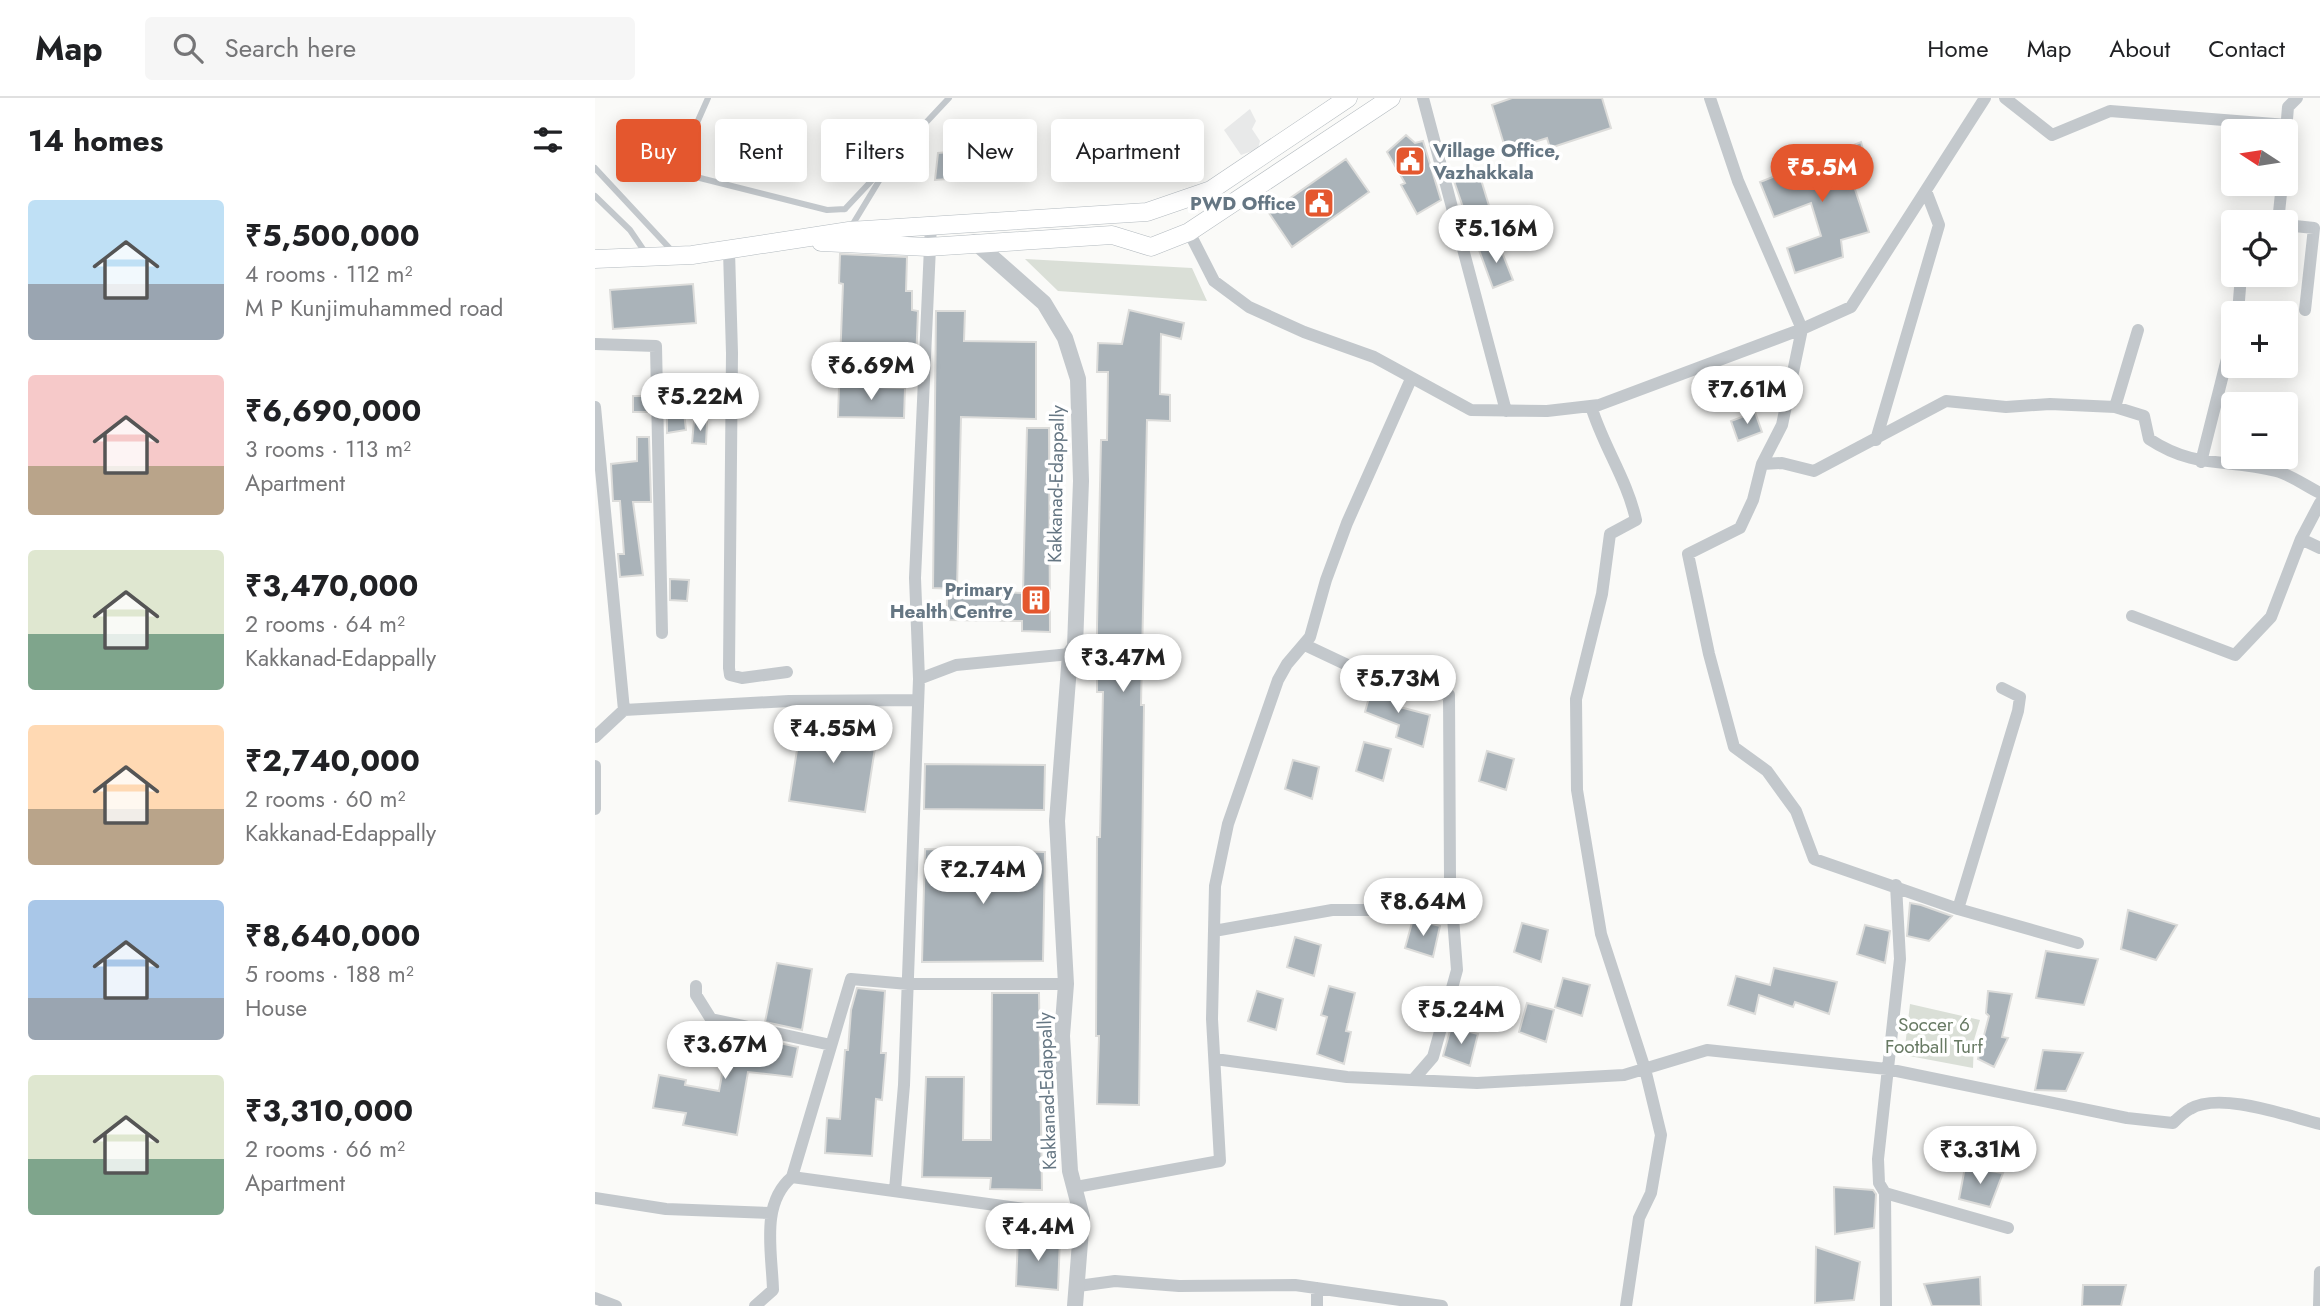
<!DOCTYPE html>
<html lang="en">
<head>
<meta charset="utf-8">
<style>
	:root { --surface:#fff; --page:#f6f6f6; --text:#202124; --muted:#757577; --line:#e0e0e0; --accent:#e4572e }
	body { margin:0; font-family:Jost,sans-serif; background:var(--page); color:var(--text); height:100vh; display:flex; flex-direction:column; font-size:26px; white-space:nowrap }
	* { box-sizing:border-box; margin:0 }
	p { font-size:23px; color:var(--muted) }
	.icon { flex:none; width:38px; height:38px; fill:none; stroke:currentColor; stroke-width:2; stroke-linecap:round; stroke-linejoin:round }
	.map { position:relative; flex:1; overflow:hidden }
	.panel { display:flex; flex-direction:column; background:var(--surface); width:595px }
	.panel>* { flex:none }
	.hud { position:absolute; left:21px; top:21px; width:665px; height:63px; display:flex; gap:14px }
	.needle { width:46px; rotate:282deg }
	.controls { position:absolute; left:1626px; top:21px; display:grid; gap:14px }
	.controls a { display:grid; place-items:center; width:77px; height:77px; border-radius:7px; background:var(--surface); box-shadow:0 4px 18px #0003; font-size:35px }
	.price { position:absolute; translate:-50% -60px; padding:0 16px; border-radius:24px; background:#fff; color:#222; font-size:23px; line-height:46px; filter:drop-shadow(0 2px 4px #0008) }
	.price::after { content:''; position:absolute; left:50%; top:42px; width:21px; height:16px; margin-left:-10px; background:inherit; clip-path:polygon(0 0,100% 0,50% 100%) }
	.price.active { background:var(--accent); color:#fff }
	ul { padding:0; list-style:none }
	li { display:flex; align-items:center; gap:21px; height:175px; padding:0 28px }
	li span { display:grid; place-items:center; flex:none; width:196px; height:140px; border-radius:7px; color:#555 }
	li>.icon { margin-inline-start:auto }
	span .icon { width:84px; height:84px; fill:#fffc; stroke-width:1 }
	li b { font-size:30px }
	h2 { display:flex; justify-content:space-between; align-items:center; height:84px; padding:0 28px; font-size:30px }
	.pill { padding:0 24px; border-radius:7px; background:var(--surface); box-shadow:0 4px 18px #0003; font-size:24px; line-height:63px }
	.pill.active { background:var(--accent); color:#fff }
	header { display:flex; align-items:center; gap:42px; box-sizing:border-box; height:98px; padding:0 35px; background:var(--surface); border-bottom:2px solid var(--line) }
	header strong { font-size:33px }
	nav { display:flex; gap:38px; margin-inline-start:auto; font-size:24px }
	.search { width:490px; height:63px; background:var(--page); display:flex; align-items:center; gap:18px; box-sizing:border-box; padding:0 24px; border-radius:7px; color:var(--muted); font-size:26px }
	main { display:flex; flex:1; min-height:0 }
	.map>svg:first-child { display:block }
	.built { fill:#e8e9e9 }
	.green { fill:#dadfd7 }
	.building { fill:#aab3b9; stroke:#dcdcda; stroke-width:2 }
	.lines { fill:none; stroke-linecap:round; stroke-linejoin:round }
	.secondary-casing { stroke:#b3babf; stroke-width:19 }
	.service { stroke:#c3c8cc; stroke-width:6 }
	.minor { stroke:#c3c8cc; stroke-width:12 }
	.tertiary { stroke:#c3c8cc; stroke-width:16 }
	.secondary { stroke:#fff; stroke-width:18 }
	.labels { text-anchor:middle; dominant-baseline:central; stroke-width:7; stroke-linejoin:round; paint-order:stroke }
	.poi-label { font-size:19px; font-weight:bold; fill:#657683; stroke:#fff; text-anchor:end }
	.street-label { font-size:19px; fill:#657683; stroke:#fff }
	.park-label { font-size:19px; fill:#687a64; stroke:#fff }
</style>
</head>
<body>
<header>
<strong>Map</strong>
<div class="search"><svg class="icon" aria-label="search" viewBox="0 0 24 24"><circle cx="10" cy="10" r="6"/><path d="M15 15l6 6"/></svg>Search here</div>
<nav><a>Home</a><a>Map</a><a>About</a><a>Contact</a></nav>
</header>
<main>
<section class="panel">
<h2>14 homes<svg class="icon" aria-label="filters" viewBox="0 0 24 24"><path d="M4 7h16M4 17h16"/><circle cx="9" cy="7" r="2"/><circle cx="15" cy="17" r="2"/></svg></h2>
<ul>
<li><span style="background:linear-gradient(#bfe0f5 60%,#9aa5b1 0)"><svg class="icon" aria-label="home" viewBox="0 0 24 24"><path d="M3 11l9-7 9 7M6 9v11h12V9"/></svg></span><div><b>₹5,500,000</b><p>4 rooms · 112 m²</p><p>M P Kunjimuhammed road</p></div></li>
<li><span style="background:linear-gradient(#f6c9c9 65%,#b9a48a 0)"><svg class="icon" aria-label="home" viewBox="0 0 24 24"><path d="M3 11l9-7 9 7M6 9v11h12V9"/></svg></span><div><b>₹6,690,000</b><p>3 rooms · 113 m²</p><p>Apartment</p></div></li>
<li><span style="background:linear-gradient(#dfe7d0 60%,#7fa58c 0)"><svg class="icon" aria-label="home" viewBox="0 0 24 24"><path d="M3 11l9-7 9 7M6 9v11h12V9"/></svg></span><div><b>₹3,470,000</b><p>2 rooms · 64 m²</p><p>Kakkanad-Edappally</p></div></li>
<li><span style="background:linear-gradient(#ffd9b3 60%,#b9a48a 0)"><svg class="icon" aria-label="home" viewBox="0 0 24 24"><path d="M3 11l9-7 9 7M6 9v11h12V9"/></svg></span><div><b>₹2,740,000</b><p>2 rooms · 60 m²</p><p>Kakkanad-Edappally</p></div></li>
<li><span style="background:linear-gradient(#a9c7e8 70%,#9aa5b1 0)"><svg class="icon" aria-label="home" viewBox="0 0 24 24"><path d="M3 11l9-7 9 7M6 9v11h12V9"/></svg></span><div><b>₹8,640,000</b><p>5 rooms · 188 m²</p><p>House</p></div></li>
<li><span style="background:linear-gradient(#dfe7d0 60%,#7fa58c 0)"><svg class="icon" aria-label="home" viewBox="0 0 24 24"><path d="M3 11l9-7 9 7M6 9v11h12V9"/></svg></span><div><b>₹3,310,000</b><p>2 rooms · 66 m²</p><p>Apartment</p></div></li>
</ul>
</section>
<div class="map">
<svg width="1725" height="1208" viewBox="0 0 1725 1208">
	<rect width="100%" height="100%" fill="#fafaf8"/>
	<path class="built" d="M655,11L661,23L657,31L665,43L663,51L646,57L629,32Z"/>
	<path class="green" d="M430,161L597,170L612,203L463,193Z
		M1315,906L1385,922L1379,942L1378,970L1309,957Z"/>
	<path class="building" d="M917,0H1007L1016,30L955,50L952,40L911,53L897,7Z
		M811,37L820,45L828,43L846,102L822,116L806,87L810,85L792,54Z
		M1266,44L1273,70L1255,76L1274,134L1246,142L1248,159L1200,175L1192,150L1226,138L1216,105L1179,119L1165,84Z
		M365,53L367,80L340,82L343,55Z
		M751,61L774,94L697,149L674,115Z
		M884,75L895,111L871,118L859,83Z
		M903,144L918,182L898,190L884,152Z
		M245,156L312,159L311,193H317V212L323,213L321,265L245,264L248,186L244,185Z
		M98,186L101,225L18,231L15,192Z
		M534,212L589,225L586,241L566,236L565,296L575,297V323L552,322L546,607H549L544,1007L502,1006L504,938H501L502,739H505L508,594H502V527L506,342H512L513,274H502L503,245L527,246Z
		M341,213H370L369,243L441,244V321L366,319L362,491L338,490Z
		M244,288L310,290L309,320L243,319Z
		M38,298H51L52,314H38Z
		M88,305L91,332L72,335V307Z
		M1160,314L1167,334L1143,343L1136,323Z
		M99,323L112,324L111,346L97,345Z
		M432,330H454L455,534L427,533V523L352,522V493L428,495Z
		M42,339H54L56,404H38L48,477L25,479L23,456H29L25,403H18L16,366L42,363Z
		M75,481L94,482L92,503L75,502Z
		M778,585L804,592L801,608L835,617L828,649L801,639L804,627L770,614Z
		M207,620L283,631L270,714L194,703Z
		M769,644L796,651L788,683L761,673Z
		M892,653L919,661L911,692L884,683Z
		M698,662L724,669L717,701L690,691Z
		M330,666L450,667L449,712L329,711Z
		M330,751L450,754L448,863L327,864Z
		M1315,805L1326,807L1357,818L1334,843L1312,838Z
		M1533,812L1582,827L1561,862L1526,851Z
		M818,821L845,828L838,859L810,850Z
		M927,825L953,832L946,864L919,854Z
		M1270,827L1295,833L1290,865L1262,856Z
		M700,839L726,847L719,878L692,869Z
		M1451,853L1503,861L1489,907L1441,900Z
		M182,865L217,871L207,932L170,924Z
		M1179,870L1242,884L1234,916L1200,904L1198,909L1164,897L1160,916L1133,907L1141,878L1175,887Z
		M968,880L995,887L987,918L960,909Z
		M734,888L760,895L751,933L756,934L749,966L722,956L732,919L726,917Z
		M262,890L290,893L286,955H291L287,1002L281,1001L277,1058L230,1055L232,1020L245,1021L250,952H253L256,912Z
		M662,893L688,901L681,932L653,923Z
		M1393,893L1417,896L1407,939L1413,940L1399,969L1383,961L1394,918L1391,915Z
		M397,895H444L447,1092L395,1091L396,1080L327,1079L331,979H369L368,1042H396Z
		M932,905L959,912L951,944L924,934Z
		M856,929L883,936L875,968L848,958Z
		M110,933L142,938V936L203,949L197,979L153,974L142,1037L88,1027L91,1015L58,1010L64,977L91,982L90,987L124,993L129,966L105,962Z
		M1448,952L1488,955L1471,993L1440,992Z
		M1370,1069L1408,1075L1395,1109L1364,1101Z
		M1239,1089L1278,1092L1281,1096L1279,1130L1240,1136Z
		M423,1139L465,1140L463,1192L421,1188Z
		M1221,1149L1265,1164L1259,1202L1220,1205Z
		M1385,1179L1386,1208H1337L1329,1186Z
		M1488,1187H1531L1526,1208H1487Z"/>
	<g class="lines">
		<g class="secondary-casing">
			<path id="secondary" d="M226,144L333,149L517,137L556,149L594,134L796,0
				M0,161L97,157L254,133L552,114L616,92L753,0"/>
		</g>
		<path class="service" d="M113,0L93,45L95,71L105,80L232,112L250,111
			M0,70L80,156
			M0,98L35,132L52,157
			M250,111L354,0
			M256,129L290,73"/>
		<path class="minor" d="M828,0L911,313
			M1390,0L1256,209L1207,231L1187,327L1167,366L1158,402L1145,430L1093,456L1114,556L1139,649L1172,673L1201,713L1219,761L1363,811L1423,613L1425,599L1407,590
			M1410,0L1457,37L1515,13L1692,27
			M1690,45L1693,9L1702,0
			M1683,124L1687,86
			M336,127L320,480L324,581L361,567L475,556
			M1690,127L1719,130L1710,212
			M594,134L619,183L654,209L709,234L779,259L876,312L952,313L1004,307L1207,231L1143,83L1115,0
			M134,153L137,255L134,570L135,577L147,580L192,574
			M1643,215L1646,177
			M0,246L61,248L67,535
			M996,308C1008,348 1032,381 1041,422L1015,436L1007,496L981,601L982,692L1006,836L1050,971L1066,1037L1056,1095L1044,1120L1031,1208
			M0,309L29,612
			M1520,309L1543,232
			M1281,342L1344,127L1331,93
			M1606,364L1638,237
			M1167,366L1187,365L1219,373L1351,303L1411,309L1455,306L1520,309L1549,318L1554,341C1601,372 1632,360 1681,373C1696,377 1711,388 1725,395
			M1706,441L1725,405
			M1537,518L1640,557L1676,519L1706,441L1725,450
			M710,547L763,572L854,597L855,780L862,872L838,959L818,982
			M0,639L29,612L194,603L323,602
			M0,668V711
			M1301,787L1305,861L1283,1061L1284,1085L1290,1095L1413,1130
			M1363,811L1483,845
			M619,833L737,812H858
			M101,888V897L116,921L236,947
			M620,961L752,979L882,985L1029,977L1112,952L1292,971L1532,1020L1578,1025C1583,1020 1589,1014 1595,1011C1625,993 1693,1018 1725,1026
			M197,1079L487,1119
			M481,1089L625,1063L617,921L620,788L633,726L683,582L692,566L715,539L731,482L752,425L816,281
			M300,1092L309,987L324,581
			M1290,1095L1291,1208
			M0,1100L71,1111L175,1115
			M483,1188L520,1183L584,1188L700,1187L847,1208
			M722,1190V1208
			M0,1200L21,1208
			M160,1208L178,1192C177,1154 165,1106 197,1079L256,881L313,886H471
			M1724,1208L1725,1174"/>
		<path class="tertiary" d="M380,144L449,205L470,240L483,281L486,383L480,549L475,556L462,723L471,886L467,938L475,1073L487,1119L480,1208"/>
		<use href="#secondary" class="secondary"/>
	</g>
	<defs>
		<g id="civic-square" transform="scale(1.575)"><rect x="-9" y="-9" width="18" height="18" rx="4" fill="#e4572e" stroke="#fff"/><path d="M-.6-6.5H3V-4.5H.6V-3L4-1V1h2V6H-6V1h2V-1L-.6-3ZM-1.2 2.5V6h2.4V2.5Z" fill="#fff"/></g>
		<g id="building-square" transform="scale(1.575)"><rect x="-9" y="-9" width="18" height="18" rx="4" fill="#e4572e" stroke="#fff"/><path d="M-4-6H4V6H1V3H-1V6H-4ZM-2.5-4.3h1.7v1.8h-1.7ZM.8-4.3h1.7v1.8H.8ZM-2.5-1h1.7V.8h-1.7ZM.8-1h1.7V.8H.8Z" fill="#fff"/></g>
	</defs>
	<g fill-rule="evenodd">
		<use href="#civic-square" x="815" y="63"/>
		<use href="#civic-square" x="724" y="105"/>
		<use href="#building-square" x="441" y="502"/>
	</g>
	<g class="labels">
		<g class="poi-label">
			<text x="838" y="52" text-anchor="start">Village Office,<tspan x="838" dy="22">Vazhakkala</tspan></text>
			<text x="701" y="105">PWD Office</text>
			<text x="418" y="491">Primary<tspan x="418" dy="22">Health Centre</tspan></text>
		</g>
		<g class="street-label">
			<text transform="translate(461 386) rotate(-89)">Kakkanad-Edappally</text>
			<text transform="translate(452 993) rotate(-92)">Kakkanad-Edappally</text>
		</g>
		<g class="park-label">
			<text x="1339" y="926">Soccer 6<tspan x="1339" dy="22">Football Turf</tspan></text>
		</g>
	</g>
</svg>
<div class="controls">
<a><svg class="needle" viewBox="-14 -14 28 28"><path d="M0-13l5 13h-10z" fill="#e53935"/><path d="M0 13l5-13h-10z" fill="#757577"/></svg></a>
<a><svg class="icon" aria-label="locate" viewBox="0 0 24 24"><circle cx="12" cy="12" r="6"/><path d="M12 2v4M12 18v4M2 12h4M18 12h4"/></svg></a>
<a>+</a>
<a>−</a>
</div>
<b class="price active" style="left:1227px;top:106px">₹5.5M</b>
<b class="price" style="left:901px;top:167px">₹5.16M</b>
<b class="price" style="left:276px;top:304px">₹6.69M</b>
<b class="price" style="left:1152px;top:328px">₹7.61M</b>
<b class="price" style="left:105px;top:335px">₹5.22M</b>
<b class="price" style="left:528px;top:596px">₹3.47M</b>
<b class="price" style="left:803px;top:617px">₹5.73M</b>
<b class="price" style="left:238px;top:667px">₹4.55M</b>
<b class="price" style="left:388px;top:808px">₹2.74M</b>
<b class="price" style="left:828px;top:840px">₹8.64M</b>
<b class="price" style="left:866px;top:948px">₹5.24M</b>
<b class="price" style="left:130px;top:983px">₹3.67M</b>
<b class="price" style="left:1385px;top:1088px">₹3.31M</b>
<b class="price" style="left:443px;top:1165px">₹4.4M</b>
<div class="hud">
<a class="pill active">Buy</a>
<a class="pill">Rent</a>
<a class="pill">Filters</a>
<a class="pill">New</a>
<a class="pill">Apartment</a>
</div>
</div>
</main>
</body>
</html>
